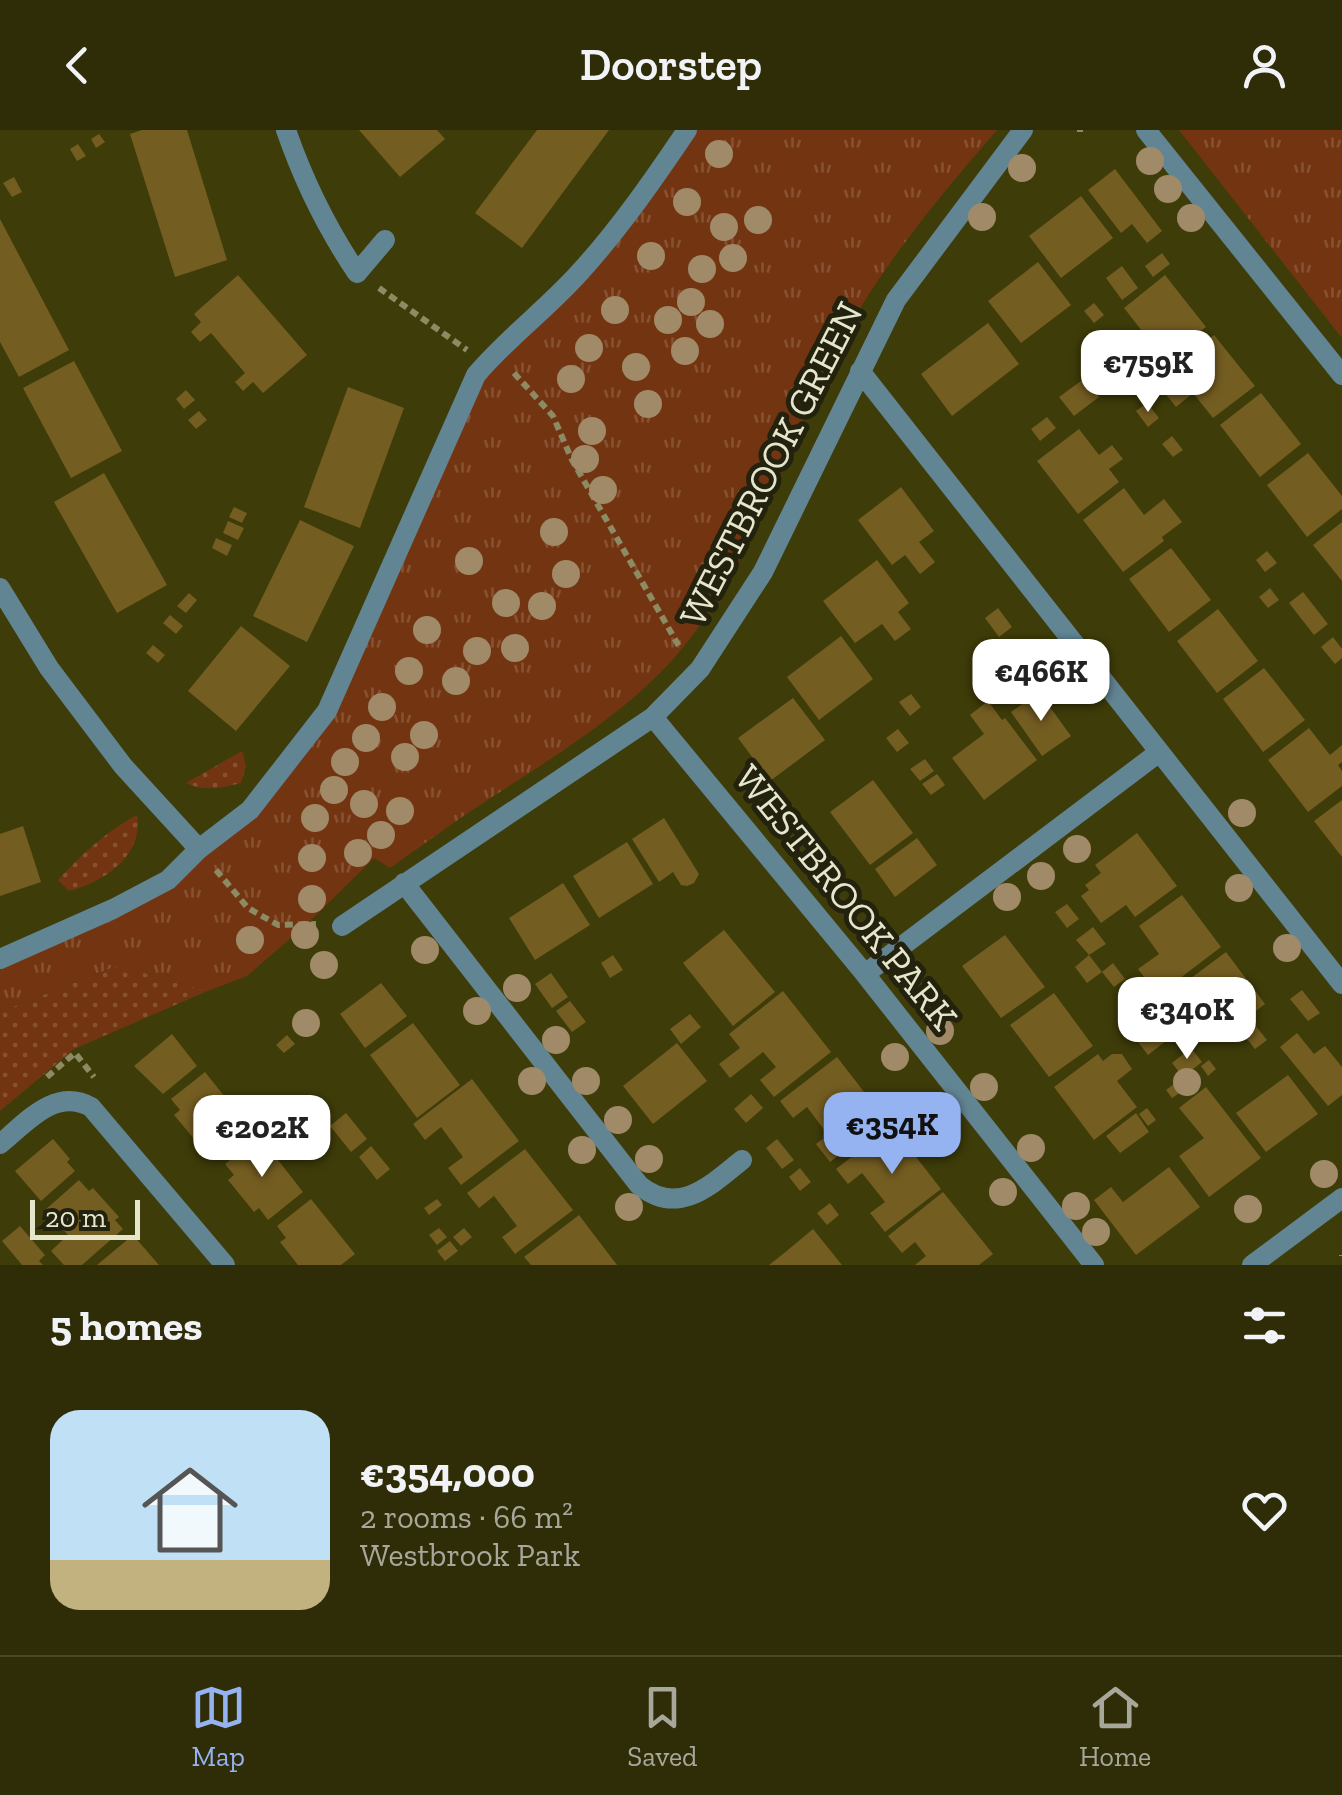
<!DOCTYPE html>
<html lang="en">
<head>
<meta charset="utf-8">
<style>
	:root { --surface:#2e2d07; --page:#363511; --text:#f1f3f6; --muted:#a7a89b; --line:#494928; --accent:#95b2f1 }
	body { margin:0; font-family:"Zilla Slab",serif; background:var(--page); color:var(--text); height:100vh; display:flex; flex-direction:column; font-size:38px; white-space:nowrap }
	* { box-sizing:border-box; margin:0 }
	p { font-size:32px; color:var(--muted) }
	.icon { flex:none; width:55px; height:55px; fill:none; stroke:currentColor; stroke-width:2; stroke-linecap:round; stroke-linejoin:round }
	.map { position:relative; height:1135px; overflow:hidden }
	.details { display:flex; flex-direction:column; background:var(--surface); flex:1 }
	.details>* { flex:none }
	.scale { position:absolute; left:30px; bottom:25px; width:110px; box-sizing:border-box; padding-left:10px; border:5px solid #e6e6cc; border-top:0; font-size:28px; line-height:35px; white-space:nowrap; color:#e6e6cc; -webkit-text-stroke:8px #23220e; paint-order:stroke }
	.price { position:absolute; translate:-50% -85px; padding:0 22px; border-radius:20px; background:#fff; color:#222; font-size:32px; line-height:65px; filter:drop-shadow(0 2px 5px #0008) }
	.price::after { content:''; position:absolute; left:50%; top:60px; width:30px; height:22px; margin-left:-15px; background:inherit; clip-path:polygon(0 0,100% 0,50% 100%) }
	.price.current { background:var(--accent); color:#111 }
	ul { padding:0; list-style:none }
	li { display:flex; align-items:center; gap:30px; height:250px; padding:0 50px }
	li+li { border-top:2px solid var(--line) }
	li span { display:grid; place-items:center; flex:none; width:280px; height:200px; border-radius:30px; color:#555 }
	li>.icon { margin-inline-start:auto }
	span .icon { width:120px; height:120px; fill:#fffc; stroke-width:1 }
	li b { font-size:42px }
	h2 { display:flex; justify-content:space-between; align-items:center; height:120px; padding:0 50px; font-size:42px }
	header { display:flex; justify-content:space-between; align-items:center; height:130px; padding:0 50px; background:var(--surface); font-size:45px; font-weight:600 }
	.menu { display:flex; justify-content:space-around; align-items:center; height:140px; border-top:2px solid var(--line); background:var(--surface); font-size:28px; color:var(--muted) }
	.menu a { display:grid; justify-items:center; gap:5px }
	.menu .current { color:var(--accent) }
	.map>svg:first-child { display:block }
	.grass { fill:url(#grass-dots) }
	.park { fill:url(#park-tufts) }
	.building { fill:#745d21 }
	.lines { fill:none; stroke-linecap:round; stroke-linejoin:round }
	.path { stroke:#8c8b63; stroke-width:6; stroke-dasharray:8 5; stroke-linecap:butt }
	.minor { stroke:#628594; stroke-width:20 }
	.tree { fill:#a18a68 }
	.labels { text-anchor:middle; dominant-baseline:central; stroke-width:10; stroke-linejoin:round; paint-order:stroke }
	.street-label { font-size:38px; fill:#e6e6cc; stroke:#23220e }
</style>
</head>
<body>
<header><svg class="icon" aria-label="back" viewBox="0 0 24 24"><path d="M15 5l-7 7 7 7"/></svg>Doorstep<svg class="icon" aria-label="person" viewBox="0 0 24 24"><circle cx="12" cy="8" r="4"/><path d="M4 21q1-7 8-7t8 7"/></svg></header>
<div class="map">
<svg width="1342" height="1135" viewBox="0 0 1342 1135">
	<defs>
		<pattern id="grass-dots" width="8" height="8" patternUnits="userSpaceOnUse" patternTransform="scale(2.5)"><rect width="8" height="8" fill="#733511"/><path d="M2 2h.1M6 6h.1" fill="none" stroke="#875232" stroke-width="1.8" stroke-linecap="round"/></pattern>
		<pattern id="park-tufts" width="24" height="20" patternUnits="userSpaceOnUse" patternTransform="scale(2.5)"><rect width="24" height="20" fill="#733511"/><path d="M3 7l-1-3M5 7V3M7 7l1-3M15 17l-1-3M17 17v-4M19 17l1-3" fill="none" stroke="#875232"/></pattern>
	</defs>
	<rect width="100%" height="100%" fill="#3e3c09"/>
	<path class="grass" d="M242,621L246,636L241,653C222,658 204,662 186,653Z
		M137,685C144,725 105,752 69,761L58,750C82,724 105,702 137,685Z
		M119,835L205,862L74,919L0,981V882Z"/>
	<path class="park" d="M687,0H997C936,70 875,144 833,226C782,326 750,441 675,527C622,586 555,626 489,669C455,691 423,715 390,738L374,728L308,793L247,846L205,862L119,835L0,882V829L113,779L250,680L327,581L476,245L534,190Z
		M1179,0H1342V208Z"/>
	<path class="building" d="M142,0H187L227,130L175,147L130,4Z
		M359,0H437L445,9L400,47Z
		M537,0H609L522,118L475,83Z
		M99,4L105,12L96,18L91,9Z
		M78,14L86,26L77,31L70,19Z
		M1115,39L1162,101L1147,113L1132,94L1121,103L1088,60Z
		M14,47L22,62L12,67L3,53Z
		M1081,66L1113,108L1061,148L1029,106Z
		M0,89L69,220L19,247L0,212Z
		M1162,123L1170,134L1153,147L1145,136Z
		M1038,132L1071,175L1021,213L988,171Z
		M1122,136L1138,158L1122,170L1106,148Z
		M238,145L307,225L263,263L253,252L243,261L235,252L245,243L211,203L200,212L191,202L201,192L194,184Z
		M1165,145L1206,197L1164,229L1124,178Z
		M1094,173L1104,185L1094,193L1084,181Z
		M988,193L1019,234L952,286L921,244Z
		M1214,205L1255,256L1213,288L1193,263L1176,277L1156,252Z
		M74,231L122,321L71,348L23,258Z
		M1085,248L1099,267L1074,286L1059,267Z
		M348,257L404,278L360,398L304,377Z
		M186,260L195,270L184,279L176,269Z
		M1261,263L1301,314L1260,347L1220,295Z
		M1147,273L1159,288L1148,297L1136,281Z
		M199,281L207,290L196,299L188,290Z
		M1047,287L1056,298L1040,311L1031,299Z
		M1079,299L1099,325L1112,315L1123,329L1109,339L1119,352L1078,384L1037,331Z
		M1172,306L1183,320L1173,327L1162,314Z
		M1308,323L1342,366V379L1307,407L1267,355Z
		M104,343L167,455L117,483L54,372Z
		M901,357L934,401L919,412L935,432L920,444L905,425L892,435L858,390Z
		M1124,358L1144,385L1164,369L1182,392L1162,407L1164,411L1123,442L1083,390Z
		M234,377L247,383L242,393L229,387Z
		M300,390L354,416L307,512L253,486Z
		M228,391L244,398L238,410L223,403Z
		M1342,392V451L1313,415Z
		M216,408L232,415L227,426L212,418Z
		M1171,418L1211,470L1169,502L1129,449Z
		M1267,421L1277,433L1265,442L1256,430Z
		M877,430L909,473L898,482L911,499L895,511L882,494L855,513L823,471Z
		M1270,458L1279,470L1268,478L1259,467Z
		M1303,462L1328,494L1314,505L1289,473Z
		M189,463L197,470L186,483L177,476Z
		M998,478L1012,497L999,507L985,488Z
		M1218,479L1258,531L1217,563L1177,511Z
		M170,485L183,496L176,504L163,493Z
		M241,496L290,536L236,601L188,561Z
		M841,506L873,549L819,590L787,547Z
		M1333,507L1342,519V528L1335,534L1321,517Z
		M153,515L165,525L158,533L146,523Z
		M1264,538L1305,590L1263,622L1223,569Z
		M1039,562L1071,606L1042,626L1011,582Z
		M911,564L921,577L910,586L899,572Z
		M793,568L825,610L770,651L738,608Z
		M988,571L1002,590L1005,588L1037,630L984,670L952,628L984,604L970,585Z
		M1309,598L1330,625L1342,615V632L1338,635L1342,641V656L1308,682L1268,630Z
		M898,599L909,613L897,622L886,608Z
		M925,629L934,641L920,651L910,639Z
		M937,644L945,655L931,665L922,654Z
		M873,650L913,703L870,735L830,682Z
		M1342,670V727L1314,691Z
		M664,688L699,744L694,753L687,756L681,755L673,742L659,752L632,709Z
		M23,696L41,752L0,766V704Z
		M1137,703L1177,756L1135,787L1126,775L1101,793L1081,766L1089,760L1085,755L1101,743L1095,735Z
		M917,708L937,735L895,767L875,739Z
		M627,712L653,754L599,788L573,746Z
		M563,753L590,795L535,830L509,788Z
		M1182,765L1221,817L1158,865L1138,839L1159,824L1139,796Z
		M1067,774L1079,789L1067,798L1055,782Z
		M1093,797L1106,814L1089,825L1102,842L1113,833L1125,849L1114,857L1102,842L1087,853L1075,837L1089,825L1076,810Z
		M724,800L775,862L733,896L683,833Z
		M1005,805L1045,857L1001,888L962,836Z
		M1226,822L1265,874L1222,907L1203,882L1187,894L1176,880L1193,868L1183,854Z
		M613,825L623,840L610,848L601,833Z
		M551,843L568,867L552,878L535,854Z
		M381,853L407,886L365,918L340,884Z
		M1302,860L1320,883L1308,891L1290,869Z
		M783,861L831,922L774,967L760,950L776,937L763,922L730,948L719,934L740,918L729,904Z
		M1054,863L1093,916L1049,947L1010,895Z
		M1138,863L1148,876L1136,886L1126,873Z
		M570,871L586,892L572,902L556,881Z
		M690,884L701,897L681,914L670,899Z
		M1167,891L1176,903L1148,925L1138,912Z
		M413,893L460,955L417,988L370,925Z
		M1255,895L1267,910L1255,919L1243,904Z
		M1297,903L1314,924L1325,916L1342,937V965L1328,976L1280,917Z
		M172,904L197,936L163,964L134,936Z
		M287,905L295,914L284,923L276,915Z
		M677,913L707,951L653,994L623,956Z
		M1191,918L1202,932L1183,947L1172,933Z
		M1098,924L1103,931L1112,924H1122L1132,939L1117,951L1137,977L1094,1010L1054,957Z
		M837,927L885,989L830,1032L816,1014L828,1005L807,977L793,988L780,971Z
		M1209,930L1216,939L1208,946L1201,936Z
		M205,942L249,997L214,1025L205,1013L200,1016L174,985L180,980L171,969Z
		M1288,945L1318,984L1266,1022L1236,983Z
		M472,949L519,1011L461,1055L448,1038L463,1027L441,997L425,1010L413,994Z
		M1174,954L1181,962L1172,968L1166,960Z
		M1206,957L1261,1028L1209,1067L1179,1026L1204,1008L1179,978Z
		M751,964L763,978L746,993L734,979Z
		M1147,978L1156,990L1148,996L1139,984Z
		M346,983L367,1009L351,1022L330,996Z
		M1136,983L1149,1002L1120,1023L1106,1006Z
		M892,996L941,1059L885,1102L870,1083L885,1072L862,1043L848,1054L836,1039Z
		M260,1007L303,1062L268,1090L259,1078L254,1082L228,1050L234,1045L225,1034Z
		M53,1009L70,1029L67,1032L75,1041L41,1071L15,1041Z
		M777,1009L794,1030L782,1039L766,1018Z
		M371,1016L390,1039L377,1050L359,1027Z
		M525,1019L573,1080L515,1124L502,1107L517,1096L494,1066L479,1078L467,1063Z
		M1169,1037L1200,1077L1136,1125L1094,1070L1111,1057L1123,1072Z
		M800,1038L811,1052L800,1061L789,1047Z
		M79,1050L89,1061L93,1058L119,1087L115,1090L123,1099L82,1135H64L51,1121L68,1105L45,1080Z
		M943,1062L993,1124L979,1135H915L926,1126L915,1112L902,1123L888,1106Z
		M311,1069L355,1124L341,1135H298L280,1112L286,1108L277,1096Z
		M437,1069L442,1075L429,1085L424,1078Z
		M830,1073L839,1085L827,1095L817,1083Z
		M579,1085L617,1135H531L524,1127Z
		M20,1096L45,1125L39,1131L43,1135H22L2,1111Z
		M439,1098L447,1107L437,1115L429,1105Z
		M464,1098L472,1107L461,1116L453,1107Z
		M813,1099L842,1135H769L783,1124Z
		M133,1105L159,1135H97Z
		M450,1111L458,1121L445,1131L437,1121Z"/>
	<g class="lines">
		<path class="path" d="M1080,2V0
			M379,158L467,220
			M514,243L553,286L572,330L680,518
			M216,740L248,778L278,795L316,794
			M47,947L75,923L94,947
			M1342,1125V1126"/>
		<path class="minor" d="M286,0C304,52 326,97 357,143L385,110
			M1146,0L1342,245
			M860,241L1342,854
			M0,458L49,538L123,636L199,719
			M653,587L865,844L1094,1135
			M404,753L639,1055C678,1087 710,1056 742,1030
			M342,796L653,587L700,539L763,442L896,170L1023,0
			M0,829L113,779L168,750L199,719L250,680L327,581L476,245C507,208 547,179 580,142C620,98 654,49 687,0
			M865,844L1158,623
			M0,1014C27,992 55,957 91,977L225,1135
			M1252,1135L1342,1068"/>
	</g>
	<g class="tree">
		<circle cx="719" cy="24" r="14"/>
		<circle cx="1150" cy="31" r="14"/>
		<circle cx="1022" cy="38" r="14"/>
		<circle cx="1168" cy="59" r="14"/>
		<circle cx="687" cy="72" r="14"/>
		<circle cx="982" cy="87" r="14"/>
		<circle cx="1191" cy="88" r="14"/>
		<circle cx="758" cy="90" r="14"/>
		<circle cx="724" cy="97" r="14"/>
		<circle cx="651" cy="126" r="14"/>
		<circle cx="733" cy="128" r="14"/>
		<circle cx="702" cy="139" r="14"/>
		<circle cx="691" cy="172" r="14"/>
		<circle cx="615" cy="180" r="14"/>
		<circle cx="668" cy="190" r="14"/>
		<circle cx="710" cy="194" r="14"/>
		<circle cx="589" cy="218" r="14"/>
		<circle cx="685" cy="221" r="14"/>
		<circle cx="636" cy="237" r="14"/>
		<circle cx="571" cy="249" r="14"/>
		<circle cx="648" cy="274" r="14"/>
		<circle cx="592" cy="301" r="14"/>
		<circle cx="585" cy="329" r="14"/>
		<circle cx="603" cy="360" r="14"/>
		<circle cx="554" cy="402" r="14"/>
		<circle cx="469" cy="431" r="14"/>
		<circle cx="566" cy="444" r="14"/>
		<circle cx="506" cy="473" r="14"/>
		<circle cx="542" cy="476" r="14"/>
		<circle cx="427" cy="500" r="14"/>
		<circle cx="515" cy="518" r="14"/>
		<circle cx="477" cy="521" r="14"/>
		<circle cx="409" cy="541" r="14"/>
		<circle cx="456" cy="551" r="14"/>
		<circle cx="382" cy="577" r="14"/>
		<circle cx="424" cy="605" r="14"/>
		<circle cx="366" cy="608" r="14"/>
		<circle cx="405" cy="627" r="14"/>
		<circle cx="345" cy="632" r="14"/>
		<circle cx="334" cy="660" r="14"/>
		<circle cx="364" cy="674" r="14"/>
		<circle cx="400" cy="681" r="14"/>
		<circle cx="1242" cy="683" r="14"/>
		<circle cx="315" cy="688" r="14"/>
		<circle cx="381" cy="705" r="14"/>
		<circle cx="1077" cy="719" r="14"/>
		<circle cx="358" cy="723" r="14"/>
		<circle cx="312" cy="728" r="14"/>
		<circle cx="1041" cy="746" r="14"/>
		<circle cx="1239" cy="758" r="14"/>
		<circle cx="1007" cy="767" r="14"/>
		<circle cx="312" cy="769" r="14"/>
		<circle cx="305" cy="805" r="14"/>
		<circle cx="250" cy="810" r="14"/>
		<circle cx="1287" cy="818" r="14"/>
		<circle cx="425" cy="820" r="14"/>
		<circle cx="324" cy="835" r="14"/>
		<circle cx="517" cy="858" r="14"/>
		<circle cx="477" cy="881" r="14"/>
		<circle cx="306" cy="893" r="14"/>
		<circle cx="940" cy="901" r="14"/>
		<circle cx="556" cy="910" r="14"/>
		<circle cx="895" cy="927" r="14"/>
		<circle cx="532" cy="951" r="14"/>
		<circle cx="586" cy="951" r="14"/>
		<circle cx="1187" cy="952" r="14"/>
		<circle cx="984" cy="957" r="14"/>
		<circle cx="618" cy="990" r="14"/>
		<circle cx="1031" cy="1018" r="14"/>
		<circle cx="582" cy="1020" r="14"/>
		<circle cx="649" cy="1029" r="14"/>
		<circle cx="1324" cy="1044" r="14"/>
		<circle cx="1003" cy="1062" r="14"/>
		<circle cx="1076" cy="1076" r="14"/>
		<circle cx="629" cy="1077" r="14"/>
		<circle cx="1248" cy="1079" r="14"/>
		<circle cx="1096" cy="1102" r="14"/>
	</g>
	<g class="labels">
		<g class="street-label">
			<text transform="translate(771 334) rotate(-63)">WESTBROOK GREEN</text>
			<text transform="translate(846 767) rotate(51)">WESTBROOK PARK</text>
		</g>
	</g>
</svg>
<div class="scale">20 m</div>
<b class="price" style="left:1148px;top:285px">€759K</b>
<b class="price" style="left:1041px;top:594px">€466K</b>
<b class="price" style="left:1187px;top:932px">€340K</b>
<b class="price current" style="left:892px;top:1047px">€354K</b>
<b class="price" style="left:262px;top:1050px">€202K</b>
</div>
<section class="details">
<h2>5 homes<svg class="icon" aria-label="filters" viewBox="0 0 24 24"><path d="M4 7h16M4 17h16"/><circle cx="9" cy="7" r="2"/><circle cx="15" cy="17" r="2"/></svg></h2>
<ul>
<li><span style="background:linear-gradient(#bfe0f5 75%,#c2b280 0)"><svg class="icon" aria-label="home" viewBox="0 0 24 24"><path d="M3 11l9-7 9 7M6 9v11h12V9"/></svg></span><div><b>€354,000</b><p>2 rooms · 66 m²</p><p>Westbrook Park</p></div><svg class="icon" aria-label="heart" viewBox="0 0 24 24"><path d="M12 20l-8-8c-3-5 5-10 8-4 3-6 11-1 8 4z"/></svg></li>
</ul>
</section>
<nav class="menu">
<a class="current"><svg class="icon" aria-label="map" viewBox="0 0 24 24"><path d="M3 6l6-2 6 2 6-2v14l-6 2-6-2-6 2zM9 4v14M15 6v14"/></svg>Map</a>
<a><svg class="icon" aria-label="saved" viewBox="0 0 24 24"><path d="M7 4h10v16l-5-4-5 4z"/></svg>Saved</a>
<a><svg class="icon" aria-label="home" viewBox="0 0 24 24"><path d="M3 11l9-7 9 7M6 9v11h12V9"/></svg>Home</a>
</nav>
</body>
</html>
